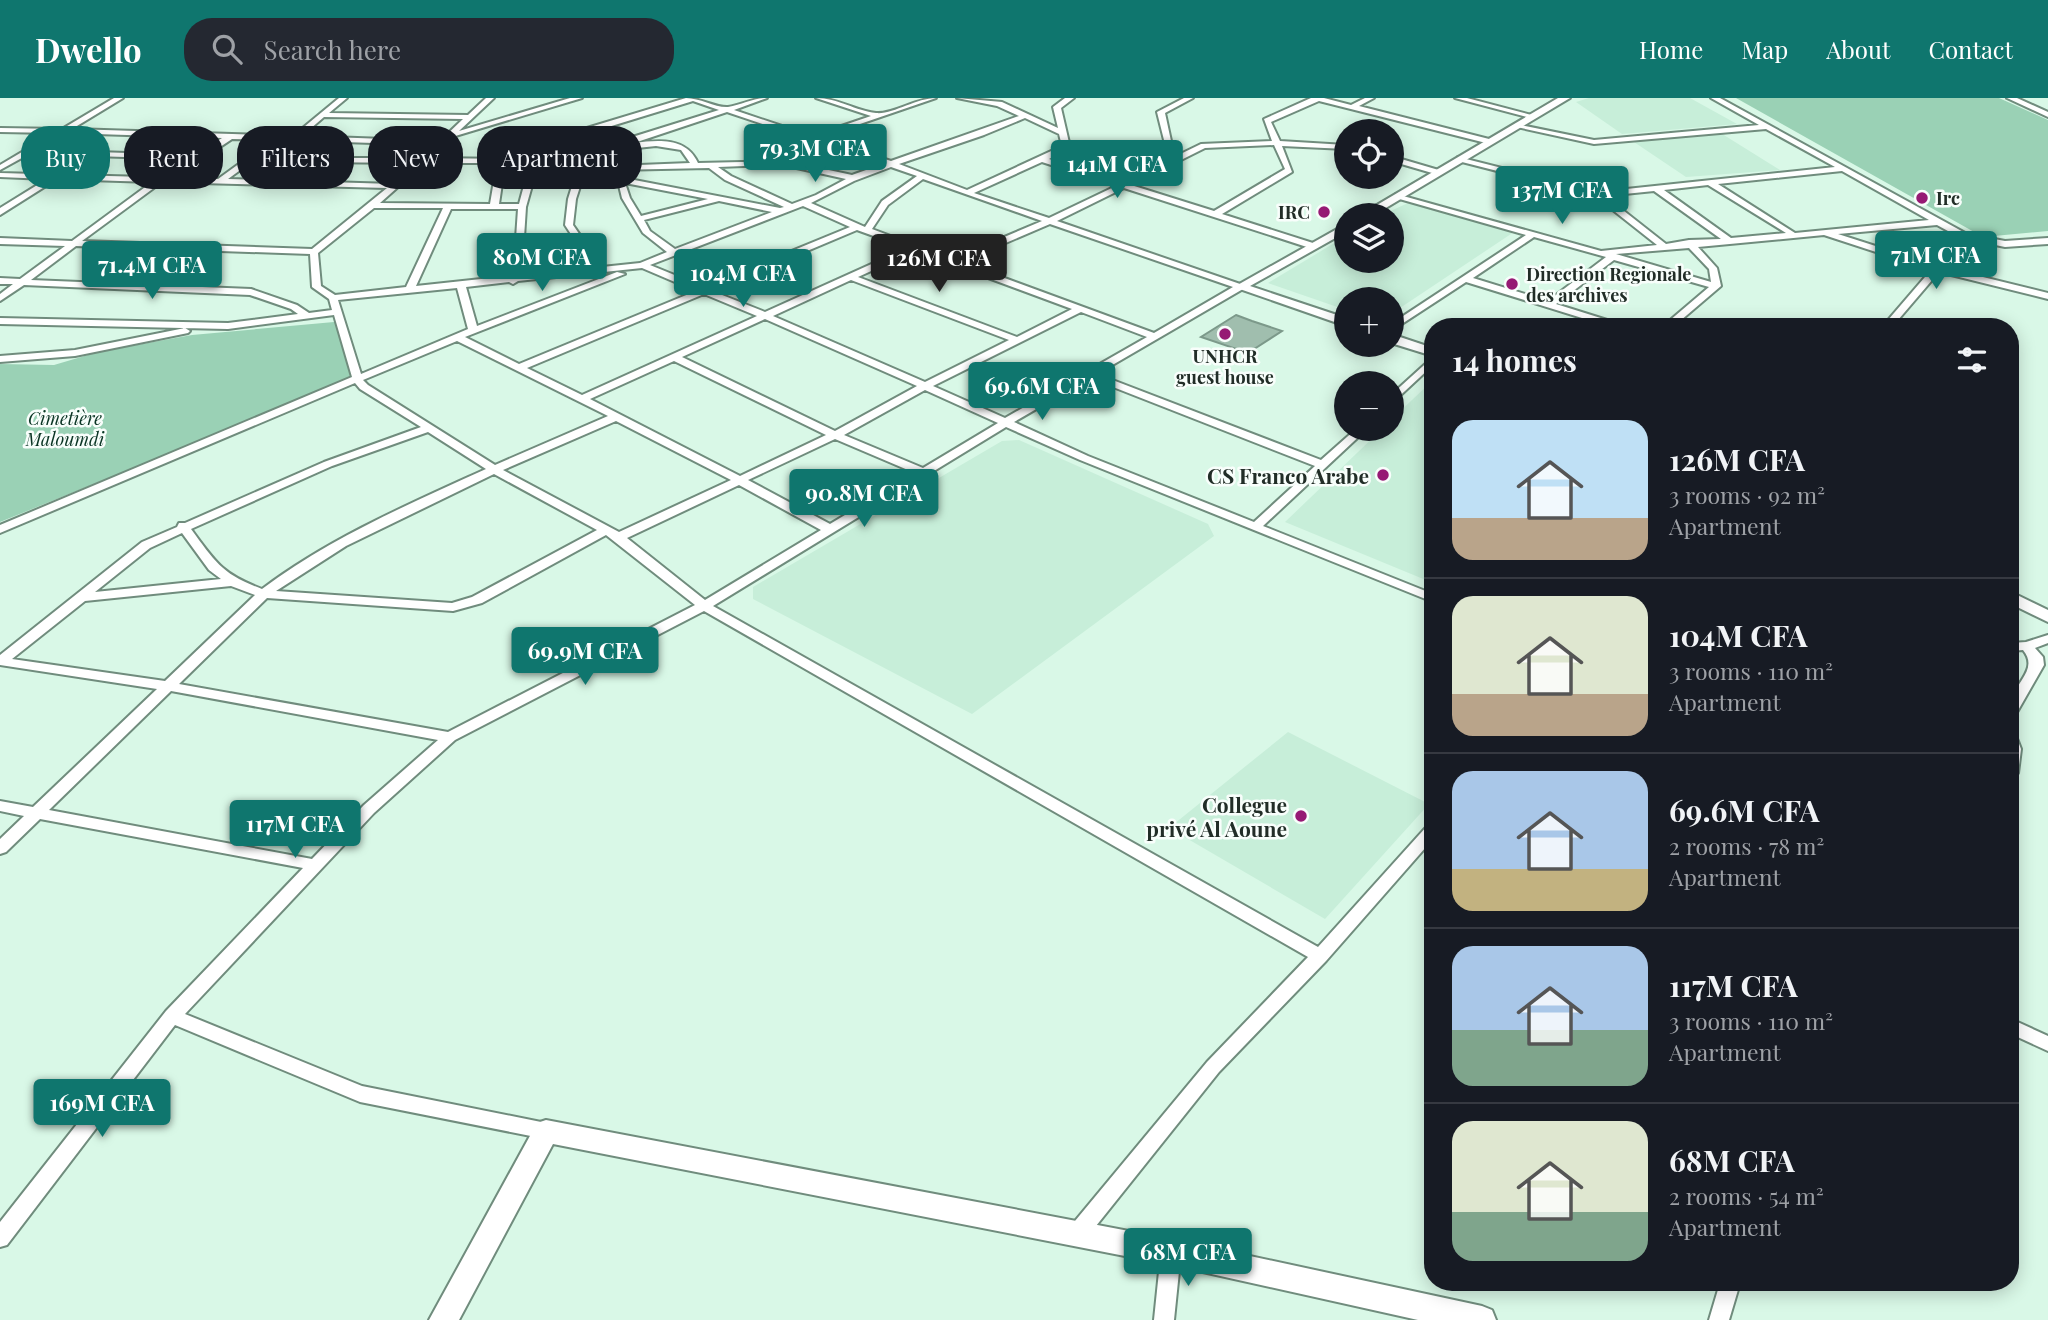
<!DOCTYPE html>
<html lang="en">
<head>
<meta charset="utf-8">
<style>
	:root { --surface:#171b24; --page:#242831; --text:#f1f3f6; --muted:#9ea1a6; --line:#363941; --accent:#0f766e }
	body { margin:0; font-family:"Playfair Display",serif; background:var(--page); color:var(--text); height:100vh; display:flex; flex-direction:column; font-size:26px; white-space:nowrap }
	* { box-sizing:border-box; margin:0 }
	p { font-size:23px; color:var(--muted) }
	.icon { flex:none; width:38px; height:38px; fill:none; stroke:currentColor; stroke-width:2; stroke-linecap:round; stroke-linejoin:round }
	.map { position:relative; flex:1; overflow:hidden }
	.drawer { position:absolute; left:1424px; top:220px; width:595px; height:973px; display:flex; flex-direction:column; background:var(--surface); border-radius:28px; box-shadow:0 4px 18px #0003 }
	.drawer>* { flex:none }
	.banner { position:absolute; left:21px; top:28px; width:665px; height:63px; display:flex; gap:14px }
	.buttons { position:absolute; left:1334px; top:21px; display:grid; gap:14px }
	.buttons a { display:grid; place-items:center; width:70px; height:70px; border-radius:50%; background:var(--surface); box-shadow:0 4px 18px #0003; font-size:35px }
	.price { position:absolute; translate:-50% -60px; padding:0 16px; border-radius:7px; background:var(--accent); color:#fff; font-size:23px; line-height:46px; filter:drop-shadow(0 2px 4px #0008) }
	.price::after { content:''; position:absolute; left:50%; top:42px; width:21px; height:16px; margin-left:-10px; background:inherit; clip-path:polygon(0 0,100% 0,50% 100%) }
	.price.active { background:#222; color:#fff }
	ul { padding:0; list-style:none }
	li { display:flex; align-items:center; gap:21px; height:175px; padding:0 28px }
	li+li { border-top:2px solid var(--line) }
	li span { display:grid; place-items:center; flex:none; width:196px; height:140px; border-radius:21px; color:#555 }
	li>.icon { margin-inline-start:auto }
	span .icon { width:84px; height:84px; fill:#fffc; stroke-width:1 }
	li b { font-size:30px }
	h2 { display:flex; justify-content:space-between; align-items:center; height:84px; padding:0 28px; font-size:30px }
	.tag { padding:0 24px; border-radius:28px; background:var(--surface); box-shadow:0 4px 18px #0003; font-size:24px; line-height:63px }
	.tag.active { background:var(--accent); color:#fff }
	header { display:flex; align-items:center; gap:42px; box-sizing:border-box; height:98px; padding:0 35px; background:var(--accent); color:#fff }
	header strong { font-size:33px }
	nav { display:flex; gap:38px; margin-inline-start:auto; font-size:24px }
	.search { width:490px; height:63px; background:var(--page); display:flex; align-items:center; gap:18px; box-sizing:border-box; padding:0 24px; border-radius:28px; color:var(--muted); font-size:26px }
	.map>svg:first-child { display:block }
	.built { fill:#c7eed9 }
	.green { fill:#9ad1b5 }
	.building { fill:#a0beae; stroke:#7c998a; stroke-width:2 }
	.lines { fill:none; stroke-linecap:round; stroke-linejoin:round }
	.street-casing { stroke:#708c7d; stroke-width:4 }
	.secondary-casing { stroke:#708c7d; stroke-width:4 }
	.street { fill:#fff; fill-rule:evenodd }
	.secondary { fill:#fff; fill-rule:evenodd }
	.poi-dot { fill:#961a74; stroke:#f8fefb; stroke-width:2.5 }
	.labels { text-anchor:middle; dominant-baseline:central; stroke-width:5; stroke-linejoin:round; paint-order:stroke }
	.far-poi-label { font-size:18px; font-weight:bold; fill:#212d27; stroke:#f8fefb; text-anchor:start }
	.far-park-label { font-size:18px; font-style:italic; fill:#0a3524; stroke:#f8fefb }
	.poi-label { font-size:21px; font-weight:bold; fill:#212d27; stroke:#f8fefb; text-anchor:end }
</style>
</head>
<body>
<header>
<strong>Dwello</strong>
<div class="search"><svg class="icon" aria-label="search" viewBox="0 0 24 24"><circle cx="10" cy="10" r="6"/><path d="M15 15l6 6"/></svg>Search here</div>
<nav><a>Home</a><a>Map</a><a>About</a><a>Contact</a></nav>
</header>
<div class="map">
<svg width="2048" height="1222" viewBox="0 0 2048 1222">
	<rect width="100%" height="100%" fill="#d9f8e7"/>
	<path class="built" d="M1589,0H1690L1737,26L1622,36L1576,4Z
		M1719,34L1780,72L1686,79L1631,42Z
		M1408,105L1514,134L1391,216V201H1346V212L1268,185L1346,138V163H1391V117H1382Z
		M1433,282V485L1285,424L1382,331H1391V322Z
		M1019,342L1208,426L1214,438L972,616L753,501V489L1002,343Z
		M1288,634L1429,706L1325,821L1169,730Z"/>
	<path class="green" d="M1736,0H1999L2048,22V133L1983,139Z
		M345,223L353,281L0,424V266L54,267L98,254L192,237Z"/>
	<path class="building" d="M1236,217L1252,223L1282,233L1248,255L1201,239Z"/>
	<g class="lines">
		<g class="street-casing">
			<path id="street" d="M114,0H123L72,31L293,38L339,0H347L329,15L468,17L486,0H494L459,33L570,0H582L452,39L430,60L509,61L524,49L686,0C700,0 716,10 728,9C742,7 753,0 767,0L734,12L812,38L871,18L816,0C838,0 856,13 876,15C892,17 916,0 936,0L819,40L891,63L1019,18L997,8L957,0L1002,4L1058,30L1053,9L1065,0H1074L1061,10L1070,49L1165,46L1157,14L1184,0H1193L1165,15L1174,57H1168L1166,50L1064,53L1049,61L1123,84L1201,46L1272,43L1264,21L1311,0H1324L1351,7L1365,0H1374L1359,8L1493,42L1494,44L1490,46L1319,3L1271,24L1280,43L1346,47V51L1282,48L1292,74L1222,116L1316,146V150L1313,151L1124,90L1057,123L1243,187V191L1097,276L1321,362L1356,331H1367L1263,428L1433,496V504L1080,362L1006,329L713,508L1318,849L1428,727L1433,725V741L1326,863L1219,974L1084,1143L1077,1145L1070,1143L1067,1136L1070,1129L1207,964L1308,859L704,513L455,642L374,715L185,916L362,988L546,1025L553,1027L555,1033L553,1039L546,1041L360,1004L175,927L7,1147L0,1149V1124L166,913L303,770L40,721L6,754L0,756V741L24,718L0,713V703L33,709L157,591L0,567V557L142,444L177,429L179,425H185L324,364L421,329L360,291L355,285L0,435V427L352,279L334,217L228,231L0,226V220L228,225L298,216L291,211L250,197L24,187L0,203V196L13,186H0V180L20,181L65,148L0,146V140L72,143L152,84L57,81L0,117V110L47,81L0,79V75L218,81L272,42L232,41L211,55L189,61L29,56L0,72V67L54,35L0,34V30L62,31ZM693,3L719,12L565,60V63L519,61L530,53ZM727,14L840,52L783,63L698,65C686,39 659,42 634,45ZM324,19L463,21L440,43L302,38ZM1025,20L1059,36L1062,48L967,92L899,66L984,37ZM64,35L222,40L205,51L188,57L36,52ZM281,42L435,47L421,60H309L305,62L309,64L415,65L393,86L228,81ZM1274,47L1285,71L1214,113L1131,87L1205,50ZM656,48L681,52L690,65L614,68L570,64L609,53ZM848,55L883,66L852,77L796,65ZM1042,64L1116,88L1049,120L974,95ZM425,65H497L490,106L380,105ZM505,65H530L519,106H499ZM538,66L578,69L568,101L565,127L593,170L519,177L523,155L526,109ZM792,66V69L846,81L816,97L792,106L731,78L718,69ZM891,69L917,78L882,103L865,129L811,105L854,83ZM586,70L614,72L709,70L725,82L784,109L780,110L624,80L622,75H616L622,100L643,135L667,154L640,165L602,169L573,127L576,101ZM923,81L1042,123L952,161L872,131L888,107ZM162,84L387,90L312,151L82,143ZM625,85L708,101L641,118L630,100ZM719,103L772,114L675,151L650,133L644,122ZM803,108L850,129L704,189L650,167ZM374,110H443L406,189L335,197L321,188L318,155ZM451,111H518L515,155L509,178L416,188ZM1050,126L1233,189L1154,235L961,164ZM857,132L907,150L765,214L712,193ZM76,148L310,156L312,189L329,201L332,212L309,215L297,207L251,191L31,182ZM915,153L1072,211L1017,239L858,179ZM642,170L696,193L519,266L465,239L625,176L617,174L477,228L466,189L509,184L513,186L518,183ZM851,182L1009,242L925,284L773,218ZM457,190L468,231L361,276L338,202ZM704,196L757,218L582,297L527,270ZM1081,214L1147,239L1005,320L933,288ZM765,221L917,288L835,333L682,259ZM457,243L608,318L495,367L368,287L363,282ZM674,263L826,337L740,378L590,301ZM1090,280L1315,368L1254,424L1088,358L1014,324ZM925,292L998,325L923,370L844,337ZM616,323L731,382L619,434L503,372ZM428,334L486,371C409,406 330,440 262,491C222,476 216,465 191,431L332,368ZM835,341L915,375L830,426L748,382ZM494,376L597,432L472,499L452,505L276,493L346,448ZM739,387L821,432L705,502L627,440ZM182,435L209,472L221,481L95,494L150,450ZM606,437L695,507L448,634L179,586L267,500L453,513L482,505ZM231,488L255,497L165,583L12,561L85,503ZM171,593L438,642L364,707L312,761L49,712Z
				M1455,0H1467L1535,18L1531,20Z
				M1711,0H1720L1967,136L2005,143L2048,140V146L2005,149L1966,141L1942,169L2048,195V201L1939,174L1892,229H1882L1931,172L1824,137L1698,149L1717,170L1721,188L1673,229H1662L1709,189L1614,162L1556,206L1623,227L1625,229H1611L1466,184L1391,233V226L1526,137L1396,100V96L1601,153L1657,147L1595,98L1458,63V59L1598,94L1835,69L1766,31L1594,46L1512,28L1516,26L1594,42L1759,27ZM1842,73L1929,122L1795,135L1718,86ZM1708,87L1786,135L1731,140L1664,92ZM1654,93L1721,141L1689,142L1666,146L1605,98ZM1937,127L1959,139L1935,167L1838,136ZM1534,139L1606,159L1548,203L1473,180ZM1689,150L1709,171L1711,184L1616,156Z
				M2007,0H2017L2048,14V19Z
				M1391,58L1442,73L1443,75L1439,77L1391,63Z
				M185,230L190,233L188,235L75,258L0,264V258L75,252Z
				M1433,259V267L1391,306V297Z
				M2048,537V545L2035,550L2043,559L2044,567L2016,616L2011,618C2011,612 2010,605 2012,600C2018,582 2038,570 2023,552L2011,553V545L2026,544Z
				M2011,636L2016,638L2021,651L2018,675L2011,680Z
				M2011,921L2048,938V953L2011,936Z
				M1171,1144L1178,1147L1181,1154L1174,1222H1154L1161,1154L1164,1147Z
				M1720,1185H1740L1729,1222H1709Z"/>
		</g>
		<g class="secondary-casing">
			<path id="secondary" d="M1558,0H1570L1374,117H1360Z
				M1346,126V134L1250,188L1346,220V228L1234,189Z
				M1391,236L1433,250V258L1391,245Z
				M2011,494L2048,512V524L2011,506Z
				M546,1022L1171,1141L1482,1208L1492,1212L1496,1222H1418L1171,1167L553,1046L459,1222H429L537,1025Z"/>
		</g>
		<use href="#street" class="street"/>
		<use href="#secondary" class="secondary"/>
	</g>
	<g class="poi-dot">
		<circle cx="1922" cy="100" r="7"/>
		<circle cx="1324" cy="114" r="7"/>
		<circle cx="1512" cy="186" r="7"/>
		<circle cx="1225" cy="236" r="7"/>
		<circle cx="1383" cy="377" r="7"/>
		<circle cx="1301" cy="718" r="7"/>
	</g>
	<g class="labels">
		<g class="far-poi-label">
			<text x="1936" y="100">Irc</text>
			<text x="1310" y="114" text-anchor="end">IRC</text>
			<text x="1526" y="176">Direction Regionale<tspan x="1526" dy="21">des archives</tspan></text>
			<text x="1225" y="258" text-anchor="middle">UNHCR<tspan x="1225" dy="21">guest house</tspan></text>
		</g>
		<g class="far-park-label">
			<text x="65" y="320">Cimetière<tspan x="65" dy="21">Maloumdi</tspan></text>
		</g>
		<g class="poi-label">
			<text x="1369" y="377">CS Franco Arabe</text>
			<text x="1287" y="706">Collegue<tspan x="1287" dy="24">privé Al Aoune</tspan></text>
		</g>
	</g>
</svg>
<div class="buttons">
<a><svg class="icon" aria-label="locate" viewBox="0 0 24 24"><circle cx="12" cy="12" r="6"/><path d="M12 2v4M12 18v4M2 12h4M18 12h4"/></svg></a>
<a><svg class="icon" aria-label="layers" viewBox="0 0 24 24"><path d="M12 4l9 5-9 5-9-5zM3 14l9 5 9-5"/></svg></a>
<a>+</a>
<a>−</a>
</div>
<b class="price" style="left:815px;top:86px">79.3M CFA</b>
<b class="price" style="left:1117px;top:102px">141M CFA</b>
<b class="price" style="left:1562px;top:128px">137M CFA</b>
<b class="price" style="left:1936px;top:193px">71M CFA</b>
<b class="price" style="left:542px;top:195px">80M CFA</b>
<b class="price active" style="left:939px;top:196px">126M CFA</b>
<b class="price" style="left:152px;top:203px">71.4M CFA</b>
<b class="price" style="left:743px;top:211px">104M CFA</b>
<b class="price" style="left:1042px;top:324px">69.6M CFA</b>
<b class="price" style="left:864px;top:431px">90.8M CFA</b>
<b class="price" style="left:585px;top:589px">69.9M CFA</b>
<b class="price" style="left:295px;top:762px">117M CFA</b>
<b class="price" style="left:102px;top:1041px">169M CFA</b>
<b class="price" style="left:1188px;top:1190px">68M CFA</b>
<div class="banner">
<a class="tag active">Buy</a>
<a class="tag">Rent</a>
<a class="tag">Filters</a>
<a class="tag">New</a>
<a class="tag">Apartment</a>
</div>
<section class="drawer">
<h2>14 homes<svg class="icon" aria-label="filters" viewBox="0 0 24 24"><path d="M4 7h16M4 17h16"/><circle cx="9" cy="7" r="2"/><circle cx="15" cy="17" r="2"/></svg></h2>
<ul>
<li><span style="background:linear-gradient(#bfe0f5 70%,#b9a48a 0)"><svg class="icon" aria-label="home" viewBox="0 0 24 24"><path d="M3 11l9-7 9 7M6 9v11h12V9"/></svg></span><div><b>126M CFA</b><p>3 rooms · 92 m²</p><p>Apartment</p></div></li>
<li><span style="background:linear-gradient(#dfe7d0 70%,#b9a48a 0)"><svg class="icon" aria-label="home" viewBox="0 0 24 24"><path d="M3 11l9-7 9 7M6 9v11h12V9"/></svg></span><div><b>104M CFA</b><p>3 rooms · 110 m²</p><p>Apartment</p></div></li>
<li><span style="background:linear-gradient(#a9c7e8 70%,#c2b280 0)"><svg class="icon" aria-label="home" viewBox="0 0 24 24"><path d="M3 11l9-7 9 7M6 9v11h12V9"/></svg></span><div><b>69.6M CFA</b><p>2 rooms · 78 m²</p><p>Apartment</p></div></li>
<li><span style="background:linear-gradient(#a9c7e8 60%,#7fa58c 0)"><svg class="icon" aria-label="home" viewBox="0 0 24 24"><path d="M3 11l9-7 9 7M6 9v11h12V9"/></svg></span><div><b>117M CFA</b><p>3 rooms · 110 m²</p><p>Apartment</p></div></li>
<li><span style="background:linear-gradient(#dfe7d0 65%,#7fa58c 0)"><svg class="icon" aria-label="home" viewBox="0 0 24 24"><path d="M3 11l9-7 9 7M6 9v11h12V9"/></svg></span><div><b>68M CFA</b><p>2 rooms · 54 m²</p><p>Apartment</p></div></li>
</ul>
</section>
</div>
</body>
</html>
